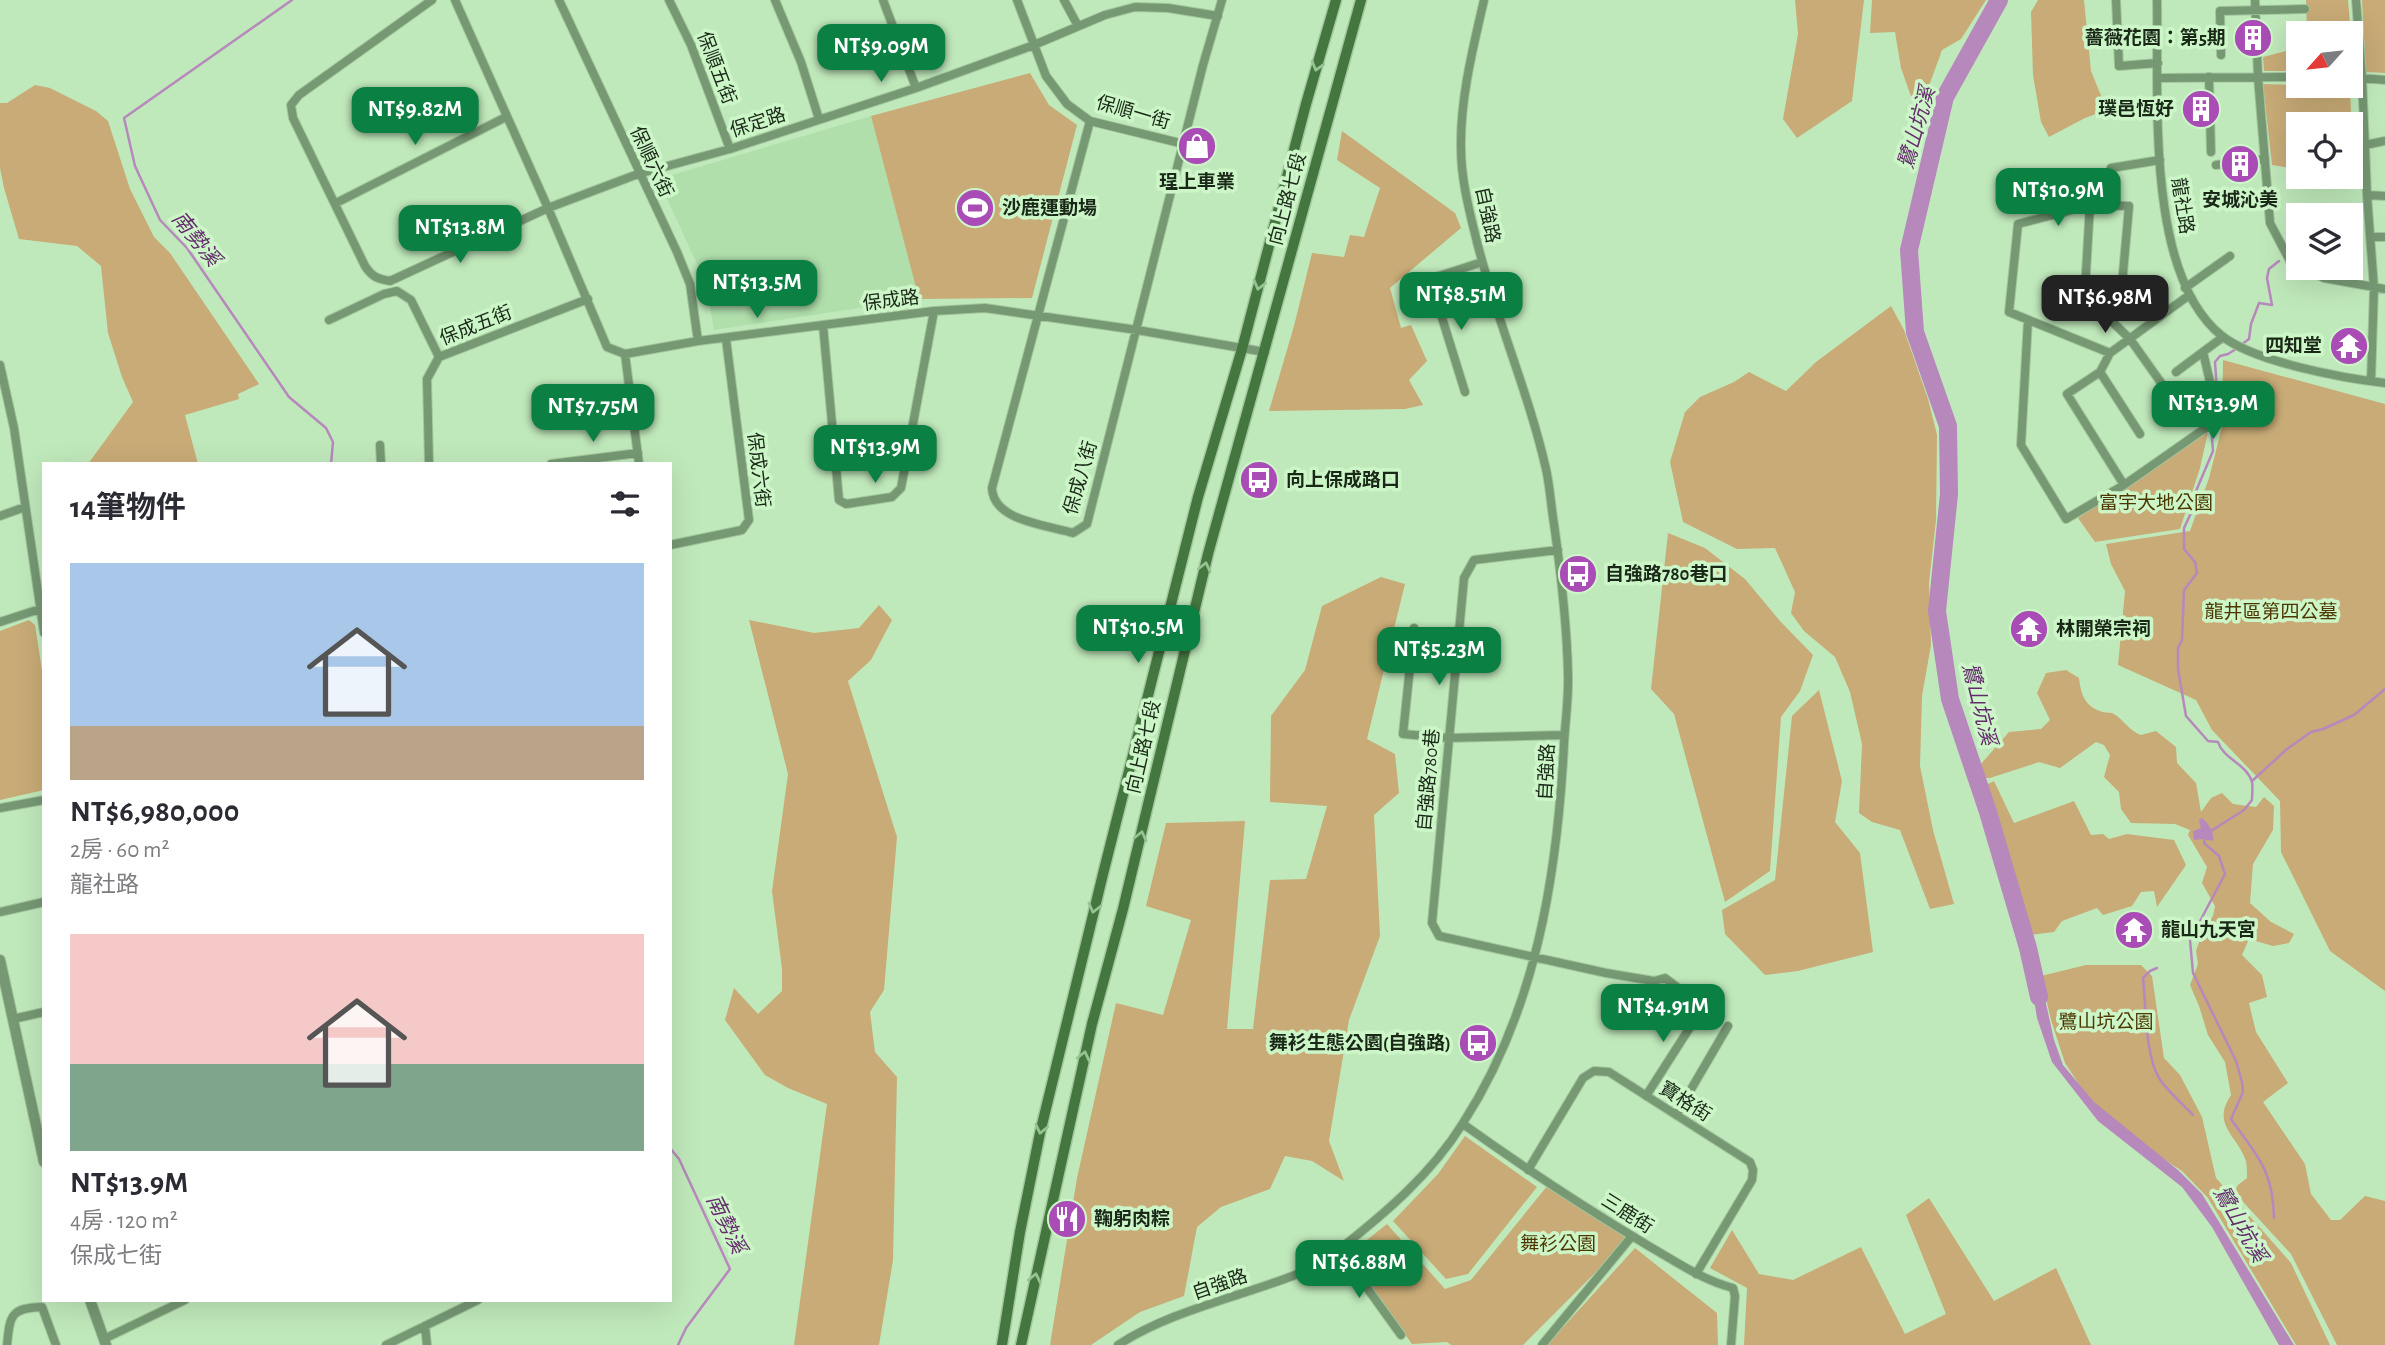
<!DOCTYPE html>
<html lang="zh-TW">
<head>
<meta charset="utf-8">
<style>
	:root { --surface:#fff; --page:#f2f2f3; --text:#2b2b33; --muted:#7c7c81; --accent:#0b8043 }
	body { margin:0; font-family:"Alegreya Sans","Noto Sans TC",sans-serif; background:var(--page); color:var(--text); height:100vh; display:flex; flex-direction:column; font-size:26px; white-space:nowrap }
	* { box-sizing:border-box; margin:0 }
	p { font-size:23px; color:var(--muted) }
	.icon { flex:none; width:38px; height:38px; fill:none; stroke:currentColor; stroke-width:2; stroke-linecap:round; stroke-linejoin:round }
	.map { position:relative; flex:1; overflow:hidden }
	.panel { position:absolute; left:42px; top:462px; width:630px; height:840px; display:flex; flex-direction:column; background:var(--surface); border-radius:0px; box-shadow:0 7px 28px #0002 }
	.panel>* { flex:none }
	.needle { width:46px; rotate:243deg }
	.tools { position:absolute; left:2286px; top:21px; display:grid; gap:14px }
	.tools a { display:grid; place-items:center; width:77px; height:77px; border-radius:0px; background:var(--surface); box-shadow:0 7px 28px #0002; font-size:35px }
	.price { position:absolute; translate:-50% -60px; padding:0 16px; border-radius:14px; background:var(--accent); color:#fff; font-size:23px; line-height:46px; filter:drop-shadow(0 2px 4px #0008) }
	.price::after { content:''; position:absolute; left:50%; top:42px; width:21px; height:16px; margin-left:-10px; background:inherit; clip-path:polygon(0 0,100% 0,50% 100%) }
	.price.current { background:#222; color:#fff }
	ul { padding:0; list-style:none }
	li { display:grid; align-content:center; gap:14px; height:371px; padding:0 28px }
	li span { display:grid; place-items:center; height:217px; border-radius:0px; color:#555 }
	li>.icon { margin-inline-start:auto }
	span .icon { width:126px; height:126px; fill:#fffc; stroke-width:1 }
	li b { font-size:30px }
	h2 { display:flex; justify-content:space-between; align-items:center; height:84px; padding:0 28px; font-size:30px }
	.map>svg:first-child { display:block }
	.built { fill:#b0dfac }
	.green { fill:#c8ab76 }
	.water { fill:#b688bc }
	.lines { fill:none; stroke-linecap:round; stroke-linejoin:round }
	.stream { stroke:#b688bc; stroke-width:2.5 }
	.river { stroke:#b688bc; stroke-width:18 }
	.minor-casing { stroke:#a2c69d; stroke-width:10 }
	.tertiary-casing { stroke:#a2c69d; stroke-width:12 }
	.secondary-casing { stroke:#a2c69d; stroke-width:13 }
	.minor { stroke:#769873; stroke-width:8 }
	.tertiary { stroke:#769873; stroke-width:10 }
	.secondary { stroke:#43773f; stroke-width:10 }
	.oneway { stroke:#96c391 }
	.labels { text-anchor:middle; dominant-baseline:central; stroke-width:7; stroke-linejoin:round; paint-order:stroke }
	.poi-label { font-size:19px; font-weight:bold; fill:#192817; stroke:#cdf6c8; text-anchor:start }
	.street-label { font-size:19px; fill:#192817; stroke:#cdf6c8 }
	.park-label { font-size:19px; fill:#4d3600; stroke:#cdf6c8 }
	.water-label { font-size:21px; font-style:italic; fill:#642c6d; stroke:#cdf6c8 }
</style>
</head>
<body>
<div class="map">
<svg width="2385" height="1345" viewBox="0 0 2385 1345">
	<rect width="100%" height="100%" fill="#c0e9bb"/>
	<path class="built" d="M871,116L919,299L714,330L706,284L658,179Z"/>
	<path class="green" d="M1795,0H1864L1852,101L1797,138L1783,119L1798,34Z
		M1872,0H1986L1961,39L1942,50L1918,116L1901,68L1895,32L1870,33Z
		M2038,0H2084L2091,71L2107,110L2085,118L2049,137L2041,122L2033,75L2031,12Z
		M2306,0H2348L2354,71H2350V33H2307Z
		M2362,0H2385V73L2366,72Z
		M2298,48V71H2264L2263,57Z
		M1030,73L1049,105L1077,125L1032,298L919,299L871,116Z
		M2263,84L2350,87L2351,113L2318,118L2317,124H2298V169L2272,165Z
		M35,85L50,88L96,111L108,121L130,189L154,237L170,253L259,384L238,394L239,399L185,415L198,464H88L133,402L122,377L108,333L101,266L77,246L19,239L4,188L0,168V103H7Z
		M1342,131L1455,213L1461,228L1390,288L1401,328L1411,325L1427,361L1409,380L1423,405L1405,409L1269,411L1294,326L1312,253L1344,257L1350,235L1364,237L1380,188L1337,160Z
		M1891,306L1904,330L1928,399L1937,435L1936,520L1929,583L1931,645L1922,696L1920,766L1933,830L1954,904L1930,909L1900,830L1872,822L1859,813L1862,744L1850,692L1835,657L1804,631L1791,613L1795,592L1775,548L1737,549L1683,522L1670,462L1685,412L1700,397L1734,382L1749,372L1786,391L1816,362Z
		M2223,360L2385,404V991L2330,951L2281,852L2280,801L2212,730L2196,700L2118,665L2125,591L2111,564L2106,544L2190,531L2209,478L2222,427Z
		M2208,432L2200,468L2180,529L2095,542L2078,518Z
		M1668,533L1705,548L1745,579L1780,621L1813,655L1800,691L1781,717L1770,871L1725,902L1674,714L1651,689Z
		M1381,577L1405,584L1367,739L1395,754L1399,793L1374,815L1380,936L1349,1020L1329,1141L1344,1181L1312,1161L1285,1156L1270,1189L1221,1207L1197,1227L1184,1296L1140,1312L1091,1345H1050L1077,1178L1116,1003L1163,1015L1191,920L1146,906L1166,823L1245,821L1227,1029H1253L1270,880L1306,879L1327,806L1270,802L1271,716L1305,670L1322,606Z
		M879,605L892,620L871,660L848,681L897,837L884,990L870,1012L875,1052L897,1077L893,1260L879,1345H794L827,1104L788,1088L765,1075L725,1020L734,988L758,1014L782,991V969L772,891L788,774L749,620L814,633L859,628Z
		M29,620L35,625L44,683V790L0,800V631Z
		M2066,670L2079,678C2081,695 2085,707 2103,712C2107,713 2111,712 2114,714C2125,721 2128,730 2141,735L2156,731L2176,747L2177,763L2196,783L2201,812L2211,798L2222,793L2233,804L2256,807L2264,797L2274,806L2273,830L2253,864L2250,903L2271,922L2294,934L2289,943L2273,946L2249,939L2242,955L2262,975L2267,997L2249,1003L2256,1032L2288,1083L2263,1102L2305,1164L2311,1194L2331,1220H2340L2365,1196L2385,1201V1345H2337L2291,1254L2234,1192L2238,1185L2247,1178C2247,1172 2247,1166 2246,1161C2237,1135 2211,1125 2231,1095L2225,1062L2208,1035L2199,1006L2190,985L2198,964L2196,951L2203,931L2213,916L2215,906L2202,883L2207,867L2188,835L2190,830L2175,824L2131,823L2121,809L2119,792L2104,777L2110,755L2104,745L2096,742L2060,768L2039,762L1990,778H1981L1980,765L2009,732L2041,729L2050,720L2037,693L2046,673Z
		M1819,690L1842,781L1835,822L1860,853L1873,952L1798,971L1765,975L1725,934L1722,910L1775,880L1792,716Z
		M1994,781L2014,823L2074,801L2091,835L2103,834L2109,839L2127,834L2174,840L2186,865L2157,907L2154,891L2141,892L2132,906L2103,915L2097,908L2062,921L2054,932L2030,935L1986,785Z
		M2086,965H2141L2152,976L2164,1058L2180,1075L2202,1117L2216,1178L2291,1263L2330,1345H2296L2208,1198L2182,1171L2138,1142L2096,1110L2065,1063L2051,1020L2041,976Z
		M1465,1136L1537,1187L1468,1274L1446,1279L1393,1221L1438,1174Z
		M1548,1185L1632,1236L1523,1345H1451L1447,1342L1412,1344L1348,1255L1387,1224L1445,1289L1471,1280Z
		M1929,1198L1994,1301L2056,1268L2091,1345H1744L1747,1288L1710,1268L1732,1230L1759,1274L1793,1280L1861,1247L1905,1334L1946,1314L1906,1215Z
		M1635,1248L1717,1313L1718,1345H1547Z"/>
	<path class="water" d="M2201,818C2208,821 2215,834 2213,841L2203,839L2194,840L2193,831L2201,828L2199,820Z
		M2034,974L2045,999L2054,1040L2063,1065L2094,1102L2178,1170L2202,1194L2294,1345H2279L2212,1227L2182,1187L2098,1121L2052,1062L2037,1018L2032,987Z"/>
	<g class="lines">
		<path class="stream" d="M292,0L124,118L135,166L160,220L187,248L289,397L326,428L333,442L331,464
			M2241,345L2249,339L2251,324L2259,303L2272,305L2267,278L2269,269L2279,261
			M2212,415L2218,406L2215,362L2220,356L2228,354L2236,349
			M2252,781L2287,749L2311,732L2323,729L2354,715L2385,689
			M2211,831L2244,810L2252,800C2252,795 2253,787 2252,782C2247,764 2223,759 2218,742L2208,741L2186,716L2178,669V648L2182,640L2184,590L2197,573L2195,562L2184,549V528L2198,498L2196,491L2213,451L2211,425
			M2205,838L2204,843L2219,856L2225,874L2190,940L2193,973L2236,1061L2242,1082L2243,1092L2231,1119C2258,1157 2273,1170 2274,1218
			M2157,968L2150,971L2143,978C2146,1005 2145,1055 2159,1078C2166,1090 2183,1104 2193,1115
			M670,1148L679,1159L730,1269L686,1328L678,1345"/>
		<path class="river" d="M1999,0L1945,97L1909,250L1915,332L1948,426L1949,494L1937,611L1950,699L1988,812L2028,948L2039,997"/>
		<g class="minor-casing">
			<path id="minor" d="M432,0L299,95L291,105L293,118L365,266C372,277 378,279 390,281L548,208L638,174L730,149L916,88L1034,45L1105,15L1135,7L1168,8L1218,16
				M455,0L548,208L607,347L625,354L698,341L823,325L934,311L985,308L1137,330L1265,352
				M559,0L677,252L690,284L698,341
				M669,0L691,45L730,149
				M775,0L801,62L819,119
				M883,0L916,88
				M1017,0L1046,76L1067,104L1090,121L1184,144
				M1064,0L1078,26
				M2116,0L2119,66L2158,63
				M2157,0C2159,92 2144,274 2222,336C2255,362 2342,378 2385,383
				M2255,0L2258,77L2270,223L2290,261L2298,265
				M2356,0L2362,77L2367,195L2374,288L2371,381
				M2221,55L2220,11L2305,9
				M2209,77L2211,152
				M2350,77L2385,80
				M2158,78L2298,77
				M1090,121L992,488C993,521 1047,525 1073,533L1087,524L1203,65L1222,0
				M2365,145L2385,141
				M2216,165L2265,159
				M2111,168L2160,160
				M2367,195L2385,196
				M336,203L506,117
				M2090,205L2084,306L2100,310
				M2370,237H2385
				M2303,268L2324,278L2385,289
				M1430,279L1465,392
				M1414,282L1430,279L1482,262
				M2185,288L2230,256
				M2100,310L2121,296L2129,206L2090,205L2018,224L2009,312L2110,353
				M2100,310L2130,339L2179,408
				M329,320L384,294L397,291L411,300L439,357
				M2028,320L2021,445L2066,519L2124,485L2207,427L2214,399L2203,352
				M823,325L839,500L846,504L892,497L901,488L934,311
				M625,354L639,464
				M0,365L14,428L44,633
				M2100,372L2140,434
				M2176,372L2223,337
				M380,445L381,464
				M429,464L427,379L439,357L588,299
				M551,464L638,453
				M2124,485L2067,394L2100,372L2110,353L2188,296
				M0,516L25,507
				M670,545L742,530L749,520L726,339
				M1558,550L1474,560L1464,578L1432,923L1439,936L1606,973L1654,981L1665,978L1703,1007L1646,1096
				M0,622L40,609
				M1414,628L1403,734L1448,738L1564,735
				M0,808L44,800
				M0,912L44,902
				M13,1019L44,1012
				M1676,1115L1728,1026
				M1463,1124C1523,1167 1584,1207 1647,1245C1675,1261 1702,1280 1733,1288L1735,1296L1731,1345
				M1528,1170L1583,1078L1594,1071L1609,1072L1750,1162L1753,1170L1752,1180L1696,1274
				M1339,1249L1401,1335
				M425,1326L427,1345
				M104,1339L185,1300
				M7,1345C10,1316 10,1308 42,1307L56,1345
				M386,1345L478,1300
				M1118,1345C1158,1319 1204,1306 1249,1291C1279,1281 1311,1272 1336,1252C1383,1215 1431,1175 1463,1123C1536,1010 1557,877 1564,745C1565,722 1569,698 1568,674C1567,624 1561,574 1554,524C1551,506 1550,487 1546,469C1528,390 1494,314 1475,234C1468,206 1461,177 1461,148C1460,99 1473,48 1484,0
				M1542,1345L1632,1236"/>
		</g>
		<g class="tertiary-casing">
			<path id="tertiary" d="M0,960L44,1162
				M90,1300L106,1345"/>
		</g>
		<g class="secondary-casing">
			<path id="secondary" d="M1002,1345L1020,1232L1040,1133L1103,874L1198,497L1242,349L1306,104L1336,0
				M1021,1345L1092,1024L1123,909L1208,554L1361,0"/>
		</g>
		<use href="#minor" class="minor"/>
		<use href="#tertiary" class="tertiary"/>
		<use href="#secondary" class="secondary"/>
	</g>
	<defs><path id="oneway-chevron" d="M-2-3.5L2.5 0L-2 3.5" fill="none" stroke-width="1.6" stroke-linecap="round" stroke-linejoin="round" transform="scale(1.75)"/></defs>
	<g class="oneway">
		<use href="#oneway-chevron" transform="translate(1317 66) rotate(106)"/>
		<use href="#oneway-chevron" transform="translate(1259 285) rotate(105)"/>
		<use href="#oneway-chevron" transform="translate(1205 567) rotate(-77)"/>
		<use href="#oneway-chevron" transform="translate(1141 836) rotate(-77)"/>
		<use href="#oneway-chevron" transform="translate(1094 908) rotate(104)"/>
		<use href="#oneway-chevron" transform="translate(1084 1056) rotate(-77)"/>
		<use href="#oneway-chevron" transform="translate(1041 1129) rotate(102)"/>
		<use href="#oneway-chevron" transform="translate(1035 1278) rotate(-78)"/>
	</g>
	<defs>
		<g id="building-disc" transform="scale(2.0125)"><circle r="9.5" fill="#a94cb6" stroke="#cdf6c8"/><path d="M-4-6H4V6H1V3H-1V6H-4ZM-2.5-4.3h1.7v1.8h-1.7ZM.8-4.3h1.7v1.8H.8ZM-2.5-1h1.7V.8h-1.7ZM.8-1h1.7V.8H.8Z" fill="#fff"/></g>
		<g id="shop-disc" transform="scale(2.0125)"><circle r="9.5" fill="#a94cb6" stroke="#cdf6c8"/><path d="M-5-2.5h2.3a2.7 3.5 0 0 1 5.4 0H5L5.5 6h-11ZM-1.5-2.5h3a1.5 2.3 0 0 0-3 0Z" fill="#fff"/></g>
		<g id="stadium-disc" transform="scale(2.0125)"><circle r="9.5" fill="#a94cb6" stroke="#cdf6c8"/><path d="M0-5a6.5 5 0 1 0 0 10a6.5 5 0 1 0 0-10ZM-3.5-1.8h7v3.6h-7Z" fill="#fff"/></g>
		<g id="temple-disc" transform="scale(2.0125)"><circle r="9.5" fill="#a94cb6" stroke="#cdf6c8"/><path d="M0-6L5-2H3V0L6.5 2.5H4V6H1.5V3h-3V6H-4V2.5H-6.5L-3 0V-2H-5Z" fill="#fff"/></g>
		<g id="bus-disc" transform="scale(2.0125)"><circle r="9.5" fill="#a94cb6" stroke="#cdf6c8"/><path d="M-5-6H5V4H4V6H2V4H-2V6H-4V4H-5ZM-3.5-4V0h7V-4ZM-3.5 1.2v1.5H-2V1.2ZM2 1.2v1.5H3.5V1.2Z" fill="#fff"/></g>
		<g id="restaurant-disc" transform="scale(2.0125)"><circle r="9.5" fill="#a94cb6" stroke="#cdf6c8"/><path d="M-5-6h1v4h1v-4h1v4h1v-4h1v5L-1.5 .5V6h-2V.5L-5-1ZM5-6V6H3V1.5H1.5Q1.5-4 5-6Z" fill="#fff"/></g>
	</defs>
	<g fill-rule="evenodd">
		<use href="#building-disc" x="2253" y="38"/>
		<use href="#building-disc" x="2201" y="109"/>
		<use href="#shop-disc" x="1197" y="146"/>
		<use href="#building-disc" x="2240" y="164"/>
		<use href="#stadium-disc" x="975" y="208"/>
		<use href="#temple-disc" x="2349" y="346"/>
		<use href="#bus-disc" x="1259" y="480"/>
		<use href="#bus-disc" x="1578" y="574"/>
		<use href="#temple-disc" x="2029" y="629"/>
		<use href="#temple-disc" x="2134" y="930"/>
		<use href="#bus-disc" x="1478" y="1043"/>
		<use href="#restaurant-disc" x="1067" y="1219"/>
	</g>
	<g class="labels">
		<g class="poi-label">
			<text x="2226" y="38" text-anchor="end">薔薇花園：第5期</text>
			<text x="2174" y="109" text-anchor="end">璞邑恆好</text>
			<text x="1197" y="182" text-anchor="middle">珵上車業</text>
			<text x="2240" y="200" text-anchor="middle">安城沁美</text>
			<text x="1002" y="208">沙鹿運動場</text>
			<text x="2322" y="346" text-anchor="end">四知堂</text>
			<text x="1286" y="480">向上保成路口</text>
			<text x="1605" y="574">自強路780巷口</text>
			<text x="2056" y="629">林開榮宗祠</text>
			<text x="2161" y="930">龍山九天宮</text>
			<text x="1451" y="1043" text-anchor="end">舞衫生態公園(自強路)</text>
			<text x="1094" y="1219">鞠躬肉粽</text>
		</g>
		<g class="street-label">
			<text transform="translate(716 68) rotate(69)">保順五街</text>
			<text transform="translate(1133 113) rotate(16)">保順一街</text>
			<text transform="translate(758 123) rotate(-18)">保定路</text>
			<text transform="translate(651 162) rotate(65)">保順六街</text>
			<text transform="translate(1288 199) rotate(-75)">向上路七段</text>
			<text transform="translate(2182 206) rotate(81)">龍社路</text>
			<text transform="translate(1487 215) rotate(78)">自強路</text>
			<text transform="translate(891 301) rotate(-7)">保成路</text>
			<text transform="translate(476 326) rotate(-22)">保成五街</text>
			<text transform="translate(758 470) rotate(83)">保成六街</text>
			<text transform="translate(1081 478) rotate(-74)">保成八街</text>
			<text transform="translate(1144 747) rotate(-77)">向上路七段</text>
			<text transform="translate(1547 772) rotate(-87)">自強路</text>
			<text transform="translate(1429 780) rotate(-85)">自強路780巷</text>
			<text transform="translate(1685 1102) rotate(32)">寶格街</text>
			<text transform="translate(1627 1214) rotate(32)">三鹿街</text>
			<text transform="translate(1220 1285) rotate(-19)">自強路</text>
		</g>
		<g class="park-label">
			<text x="2156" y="503">富宇大地公園</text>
			<text x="2271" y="612">龍井區第四公墓</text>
			<text x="2106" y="1022">鷺山坑公園</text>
			<text x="1558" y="1244">舞衫公園</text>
		</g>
		<g class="water-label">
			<text transform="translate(1917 128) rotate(-74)">鷺山坑溪</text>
			<text transform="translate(196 239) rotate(51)">南勢溪</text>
			<text transform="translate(1979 704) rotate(76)">鷺山坑溪</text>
			<text transform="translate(726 1224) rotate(64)">南勢溪</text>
			<text transform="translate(2240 1224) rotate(60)">鷺山坑溪</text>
		</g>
	</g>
</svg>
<div class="tools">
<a><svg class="needle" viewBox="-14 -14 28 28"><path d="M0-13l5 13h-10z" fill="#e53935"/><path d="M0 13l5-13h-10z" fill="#7c7c81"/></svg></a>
<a><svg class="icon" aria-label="locate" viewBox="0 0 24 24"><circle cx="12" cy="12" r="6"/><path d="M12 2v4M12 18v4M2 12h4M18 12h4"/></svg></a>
<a><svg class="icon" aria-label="layers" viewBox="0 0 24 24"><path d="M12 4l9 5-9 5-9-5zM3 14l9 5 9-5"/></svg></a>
</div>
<b class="price" style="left:881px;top:84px">NT$9.09M</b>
<b class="price" style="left:415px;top:147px">NT$9.82M</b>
<b class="price" style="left:2058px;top:228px">NT$10.9M</b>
<b class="price" style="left:460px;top:265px">NT$13.8M</b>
<b class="price" style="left:757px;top:320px">NT$13.5M</b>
<b class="price" style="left:1461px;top:332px">NT$8.51M</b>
<b class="price current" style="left:2105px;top:335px">NT$6.98M</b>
<b class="price" style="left:2213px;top:441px">NT$13.9M</b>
<b class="price" style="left:593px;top:444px">NT$7.75M</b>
<b class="price" style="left:875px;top:485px">NT$13.9M</b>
<b class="price" style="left:1138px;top:665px">NT$10.5M</b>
<b class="price" style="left:1439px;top:687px">NT$5.23M</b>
<b class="price" style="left:1663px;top:1044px">NT$4.91M</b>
<b class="price" style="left:1359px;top:1300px">NT$6.88M</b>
<section class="panel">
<h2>14筆物件<svg class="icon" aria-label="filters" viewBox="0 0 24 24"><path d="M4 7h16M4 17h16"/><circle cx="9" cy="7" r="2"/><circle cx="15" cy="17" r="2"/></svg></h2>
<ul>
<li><span style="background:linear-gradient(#a9c7e8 75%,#b9a48a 0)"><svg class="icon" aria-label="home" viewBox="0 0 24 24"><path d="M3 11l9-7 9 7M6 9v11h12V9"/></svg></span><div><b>NT$6,980,000</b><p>2房 · 60 m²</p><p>龍社路</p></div></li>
<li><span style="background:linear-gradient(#f6c9c9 60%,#7fa58c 0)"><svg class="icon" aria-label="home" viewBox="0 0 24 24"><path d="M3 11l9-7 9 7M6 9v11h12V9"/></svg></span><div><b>NT$13.9M</b><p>4房 · 120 m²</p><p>保成七街</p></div></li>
</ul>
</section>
</div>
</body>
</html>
